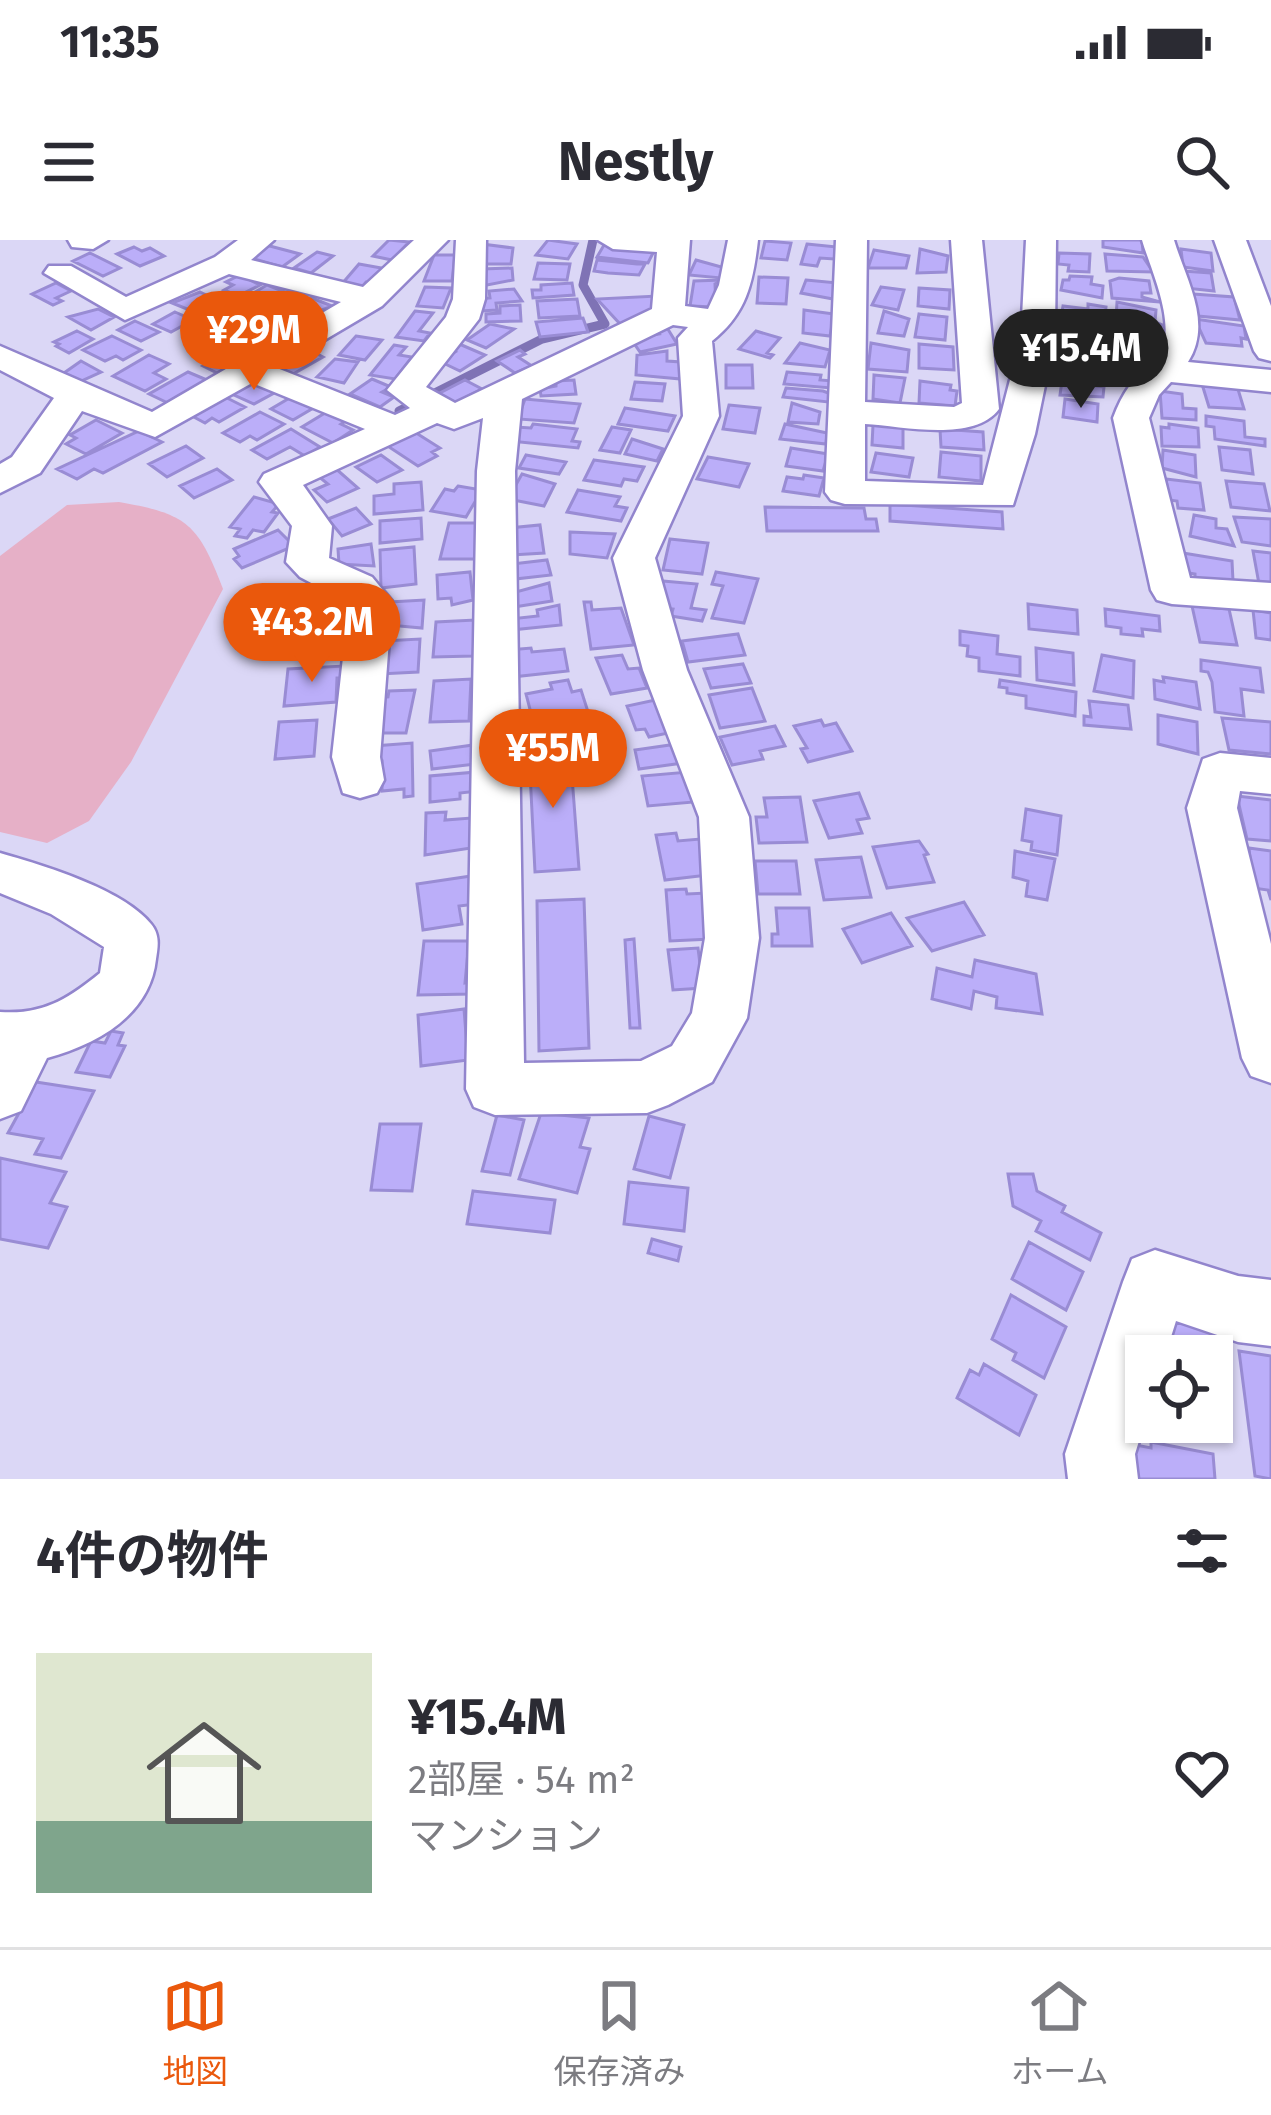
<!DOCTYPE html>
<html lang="ja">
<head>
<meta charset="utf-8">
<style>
	:root { --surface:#fff; --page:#f7f7f7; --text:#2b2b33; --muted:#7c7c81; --line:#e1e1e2; --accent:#ea580c }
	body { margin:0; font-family:"Fira Sans","Noto Sans JP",sans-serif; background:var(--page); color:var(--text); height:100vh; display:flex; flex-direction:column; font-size:45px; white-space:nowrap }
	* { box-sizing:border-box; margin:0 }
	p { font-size:39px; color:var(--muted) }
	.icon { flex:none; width:66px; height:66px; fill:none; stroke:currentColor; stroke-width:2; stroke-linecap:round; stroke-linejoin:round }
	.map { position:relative; height:1239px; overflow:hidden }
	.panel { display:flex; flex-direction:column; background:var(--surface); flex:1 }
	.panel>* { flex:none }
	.tools { position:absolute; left:1125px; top:1095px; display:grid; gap:24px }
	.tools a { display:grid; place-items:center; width:108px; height:108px; border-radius:0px; background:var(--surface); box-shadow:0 3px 9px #0004; font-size:60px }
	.price { position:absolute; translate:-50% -102px; padding:0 27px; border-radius:42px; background:var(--accent); color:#fff; font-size:39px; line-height:78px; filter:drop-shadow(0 3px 6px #0008) }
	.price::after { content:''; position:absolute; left:50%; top:72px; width:36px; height:27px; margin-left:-18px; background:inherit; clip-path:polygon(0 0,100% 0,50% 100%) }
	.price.selected { background:#222; color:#fff }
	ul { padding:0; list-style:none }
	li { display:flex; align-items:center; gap:36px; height:300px; padding:0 36px }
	li span { display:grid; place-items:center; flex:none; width:336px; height:240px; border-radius:0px; color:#555 }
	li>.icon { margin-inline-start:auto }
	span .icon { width:144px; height:144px; fill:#fffc; stroke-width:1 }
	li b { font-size:51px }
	h2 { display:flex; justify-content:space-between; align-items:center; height:144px; padding:0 36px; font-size:51px }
	.status { display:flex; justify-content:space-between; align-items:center; height:84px; padding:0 60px; background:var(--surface); direction:ltr }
	.status svg { height:33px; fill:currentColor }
	header { display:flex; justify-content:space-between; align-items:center; height:156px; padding:0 36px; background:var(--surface); font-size:54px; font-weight:700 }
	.menu { display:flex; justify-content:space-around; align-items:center; height:168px; border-top:3px solid var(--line); background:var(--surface); font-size:33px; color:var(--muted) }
	.menu a { display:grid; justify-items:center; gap:6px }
	.menu .selected { color:var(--accent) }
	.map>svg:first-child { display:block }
	.green { fill:#e6b0c7 }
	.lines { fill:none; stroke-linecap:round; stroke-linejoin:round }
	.stream { stroke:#7f73b5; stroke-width:9 }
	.building { fill:#bbaef9; stroke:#998cd4; stroke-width:3 }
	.minor-casing { stroke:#9285cd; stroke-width:5 }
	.minor { fill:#fff; fill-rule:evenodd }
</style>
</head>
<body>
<div class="status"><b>11:35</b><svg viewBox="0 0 49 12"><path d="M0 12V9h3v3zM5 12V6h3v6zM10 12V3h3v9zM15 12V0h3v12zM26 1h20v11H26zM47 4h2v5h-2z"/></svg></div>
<header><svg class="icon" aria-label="menu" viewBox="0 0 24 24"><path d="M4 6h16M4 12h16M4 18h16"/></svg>Nestly<svg class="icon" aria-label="search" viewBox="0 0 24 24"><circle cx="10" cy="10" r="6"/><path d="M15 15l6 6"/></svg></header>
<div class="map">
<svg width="1271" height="1239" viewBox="0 0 1271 1239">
	<rect width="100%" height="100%" fill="#dbd7f6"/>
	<path class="green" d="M119,262C188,274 198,284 223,349L131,522L89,581L47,603L0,592V316L67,265Z"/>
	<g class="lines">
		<path class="stream" d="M399,171L542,99L605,84L583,45L593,0"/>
	</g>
	<path class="building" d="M389,0L409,2L392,20L373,16Z
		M548,0L577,4L568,19L536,15Z
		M1103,0H1142L1143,13L1103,7Z
		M765,1L791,3L787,20L761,18Z
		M482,4L513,8L511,24H479Z
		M807,4L837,7L834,19L820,18L817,26L801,24Z
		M266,5L300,14L282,27L248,17Z
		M604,5L654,11L648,23L597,17Z
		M134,7L142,11L150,8L164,16L140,26L117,14Z
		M920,9L948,16L946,32L917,33Z
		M1181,9L1211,13L1213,31L1183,27Z
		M874,10L909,16L906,28H868Z
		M317,12L333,16L311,33L294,28Z
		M90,13L120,28L103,36L73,21Z
		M1059,13L1090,14L1089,32L1068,31L1069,25L1058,24Z
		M1105,14L1143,17L1153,32L1107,31Z
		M434,15H455L452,41H424Z
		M597,20L637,24H645L639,35L608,33L594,31Z
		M696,20L725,28L721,38L689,35Z
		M538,23L570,24L567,40L534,39Z
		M359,24L387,29L375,43L366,42L361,48L341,45Z
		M512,28L513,40L482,46V29Z
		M1183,31L1211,33L1214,51L1185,48Z
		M240,35L260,45L238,56L224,50L233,45L226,42Z
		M1070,36L1092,37L1091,44L1103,46L1102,58L1061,50L1063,40H1069Z
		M759,37L788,38L786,64L757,63Z
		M1119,38L1149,41L1151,53H1142V57L1160,62L1112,58L1110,41Z
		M723,40L715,44L716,67L690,66L694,41Z
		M806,40L838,43L833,59L801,53Z
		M56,43L71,51L56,58L62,61L53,65L32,54Z
		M572,43L574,55L533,58L532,50H541V45Z
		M267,45L293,55L271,68L245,58Z
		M425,47L451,48L443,68L417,66Z
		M881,47L904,50L898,70L872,65Z
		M919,48L950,50L949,69L918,66Z
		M514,49L522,61L496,63L497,70L480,71L478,59L490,58L489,51Z
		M200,52L215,59L192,71L172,63Z
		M1193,54L1234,57L1240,80L1198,76Z
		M657,56L653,74L621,85L597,59Z
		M312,58L332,66L302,78L289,73Z
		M577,59L580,76L539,78L537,61Z
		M1117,62L1156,70L1155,82L1167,87L1116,79Z
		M1088,64L1106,67L1104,84L1061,78L1063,66L1088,69Z
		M520,65L521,81L486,82V74L500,73V66Z
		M98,69L114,77L91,90L68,77Z
		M804,70L834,74L830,96L803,93Z
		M260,71L298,87L274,102L235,86Z
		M415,71L433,73L419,91L430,93L424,101L396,97Z
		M884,71L909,79L904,96L878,93Z
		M175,72L193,80L171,92L153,84Z
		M919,74L947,77L945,100L915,97Z
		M583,78L588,92L540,97L536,82Z
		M1195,79L1244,86L1246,99L1241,98L1242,106L1206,103Z
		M135,81L159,92L141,101L118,90Z
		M490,84L514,89L486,108L467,100Z
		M1123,84L1158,91L1156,96L1163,97L1160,105L1154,104L1149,119L1115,109Z
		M1065,85L1107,91L1105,105L1091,106L1063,99Z
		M666,86L677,104L640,112L631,99L659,94L654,88Z
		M77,91L93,99L69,113L56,106L59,104L54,102Z
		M756,91L780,98L767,113L773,115L770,118L739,109Z
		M112,96L141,110L123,120L116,116L105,121L83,110Z
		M356,96L382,100L365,120L339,115Z
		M457,103L485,115L460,131L439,121L455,112L448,109Z
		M800,103L830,110L825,127L785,123Z
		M871,103L909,110L907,132L868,129Z
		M919,104L953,107L954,130L919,128Z
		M394,105L406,107L399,115L412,117L395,139L370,135Z
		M238,106L254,112L219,134L203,126Z
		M310,110L323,117L293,134L279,128Z
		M520,110L525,114L518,117L532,126L515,133L497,121Z
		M667,111V121L681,122V139L636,135L637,115Z
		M149,115L169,124L154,133L166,139L145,151L113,136Z
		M335,119L358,122L344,143L317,137Z
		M81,121L101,132L79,142L64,133Z
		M1070,121L1114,130V140L1068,134Z
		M726,125H752L753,148H726Z
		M188,132L207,140L168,163L149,154Z
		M787,132L821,135L820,140L833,141L831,148L784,144Z
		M874,135L905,138L900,163L873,159Z
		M372,139L391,147L382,152L394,157L380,167L350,154Z
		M465,140L482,149L453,164L436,155Z
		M574,140L576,154L541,156L540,149L556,146V141Z
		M255,141L276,152L254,164L232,154Z
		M920,141L951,145L950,150L957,151L955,166L919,163Z
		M1062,141L1104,147L1103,157L1060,155Z
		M635,142L665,144L662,161L631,159Z
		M1202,144L1237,146L1244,169L1209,167Z
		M786,148L823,151L831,154L828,162L783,157Z
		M1160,151L1182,154L1183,168L1196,169V180L1162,178Z
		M293,156L315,167L293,180L271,169Z
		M225,157L245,167L219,182L212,178L205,183L192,176Z
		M525,159L580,164L574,183L518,179Z
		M1065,159L1098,164L1097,182L1063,177Z
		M792,163L820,172L818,184L788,182Z
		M729,165L760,168L755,193L723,189Z
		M625,168L675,176L668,191L618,184Z
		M330,170L349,179L341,184L353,190L333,203L302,187Z
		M260,172L284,184L257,200L250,196L240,202L223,193Z
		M1206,176L1244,181L1245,197L1265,199V206L1215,199L1214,187L1206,186Z
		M96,180L122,193L86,214L66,204L76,198L70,195Z
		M533,184L577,189L572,201L580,202L578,208L510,201L516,187L531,188Z
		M785,184L827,193L826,204L780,199Z
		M1169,184L1198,188L1199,207L1162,206L1161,187L1169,188Z
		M873,185L903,187V208L872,205Z
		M612,187L631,190L620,213L600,210Z
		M291,189L320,207L305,216L290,207L267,219L252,210Z
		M940,189L983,192L984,210L941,207Z
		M139,191L162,202L103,233L94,229L77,239L57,229Z
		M413,191L440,208L432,212L437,216L418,226L386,205Z
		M632,199L663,209L657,221L625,214Z
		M186,206L203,218L167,237L149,224Z
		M1219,207L1250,210L1253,234L1222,230Z
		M791,208L828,214L823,231L786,226Z
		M1163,210L1195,215L1196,237L1162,228Z
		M941,212L981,216V241L939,237Z
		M876,213L913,218L909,237L871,232Z
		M381,215L402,230L377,242L356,227Z
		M526,215L566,222L559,234L519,228Z
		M708,217L749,224L739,247L697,239Z
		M594,220L644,227L637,241L624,239L621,246L584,240Z
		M335,228L358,248L327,262L314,250L328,244L318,236Z
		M217,229L232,240L194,258L180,246Z
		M522,234L555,244L544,266L508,259Z
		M804,235L824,238L819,256L783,251L787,237L803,239Z
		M1166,239L1200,243L1204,270L1178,268L1177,261L1169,260Z
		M1226,241L1264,244L1270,271L1231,267Z
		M421,242L423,270L374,274V256L394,254V244Z
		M458,246L482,250L466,277L431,271L445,249L454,251Z
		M578,250L620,257L615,266L627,268L621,281L567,272Z
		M254,257L279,264L272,272L278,273L264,292L253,290L247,298L235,296L240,289L230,287Z
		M890,264L1002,272L1003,289L890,281Z
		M765,267L864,268L866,279H876L878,291H767Z
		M356,268L371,284L342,296L328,279Z
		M1194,275L1216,279V288L1227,289L1234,306L1190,296Z
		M1234,277L1271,279V306L1242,302Z
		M421,278L422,299L380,303V281Z
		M449,283H479L476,319H440Z
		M540,285L544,313L512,315L509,288Z
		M278,290L294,306L242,328L234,319L239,316L234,309Z
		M570,292L615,294L607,318L570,314Z
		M670,299L708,303L702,334L663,330Z
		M371,304L374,326L339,324L338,309Z
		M414,307L416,344L381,348L380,310Z
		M1253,311L1271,313V346L1259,344Z
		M1183,313L1232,321L1233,341L1195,338V334L1183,332Z
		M547,320L551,335L515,339L512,324Z
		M470,332L473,360L452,365L451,358L438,359L437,335Z
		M716,332L758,339L744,383L712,378L723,346L712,344Z
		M663,341L697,344L691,368L706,370L702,381L671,376L673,369L663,368Z
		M549,343L552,361L514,367L512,353Z
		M424,360L422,388L388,385L390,362Z
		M584,362H591L592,370L621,368L634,405L591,409Z
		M1028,364L1077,370L1078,394L1029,389Z
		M559,365L561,385L511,390L510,379L538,376L537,370Z
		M1192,366L1229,369L1237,405L1200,402Z
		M1105,369L1159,376L1160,391L1142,389L1143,396L1121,394V388L1106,386Z
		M1253,370L1271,373V400L1256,398Z
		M346,371L342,402L301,404L305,373Z
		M475,380L473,416L433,417L436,382Z
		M960,391L998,396L997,414L1020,417V436L979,431V418L967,416L968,406L960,405Z
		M738,394L745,415L688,422L682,401Z
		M420,399L418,432L380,434L383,401Z
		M531,408L532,412L564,409L568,431L512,437L509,410Z
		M1036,408L1073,413L1074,445L1037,440Z
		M622,415L628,429L639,428L647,448L611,454L596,418Z
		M1102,415L1134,421L1133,458L1094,451Z
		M1201,420L1260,428L1263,452L1241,449L1244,476L1215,472L1212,442L1208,432L1201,431Z
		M743,424L751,443L711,448L704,429Z
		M344,426V438H337L336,462L284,466L288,429Z
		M1163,437L1196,442L1200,469L1155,459L1154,440L1164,442Z
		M471,439L469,481L430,482L434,441Z
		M568,440L572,452L581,450L590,478L512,493L508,481L532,477L526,454L552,449L550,443Z
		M1000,440L1076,452L1075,476L1026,468V456L1007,453V448L999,447Z
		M752,448L765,481L720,488L709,455Z
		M415,450L406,493H375L380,458L388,457L389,451Z
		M660,459L673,492L649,497L645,489L636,490L627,466Z
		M1089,461L1128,465L1131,489L1084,485V476L1091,477Z
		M1158,475L1197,482L1198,514L1158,504Z
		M1222,478L1271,482V514L1229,510Z
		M317,480L314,516L275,519L279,482Z
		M821,480L824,486L836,483L852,511L808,522L801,509L807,508L794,486Z
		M775,486L785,506L760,511L763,519L732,525L720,497Z
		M412,503L413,556L404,557V549L382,551V521H374V506Z
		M677,504L683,523L639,529L635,510Z
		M473,505L476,524L432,529L430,511Z
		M570,510L579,629L535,632L529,512Z
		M477,532L478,551L460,553V559L430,562V536Z
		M688,532L694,562L648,566L642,536Z
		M859,553L869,578L857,580L862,593L829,598L814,561Z
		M1237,556L1271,560V601L1247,599Z
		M800,557L807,602L759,603L756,577H767L764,558Z
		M1026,569L1061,576L1057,615L1031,610L1032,602L1022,600Z
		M446,572L445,580L471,578V608L425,615L426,573Z
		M676,593L678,601L700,599L708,635L665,640L656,595Z
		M919,601L928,614L924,615L934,642L887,648L873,607Z
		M1249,608L1271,611V660L1268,650L1253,648Z
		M1015,611L1055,619L1047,660L1026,656L1028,641L1013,637Z
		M861,617L871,657L824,660L816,620Z
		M755,621H796L800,654H758Z
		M471,636L476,664L459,666L462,684L423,690L417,644Z
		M686,649L687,654L707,653L711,699L670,701L666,650Z
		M584,659L589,808L539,811L537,661Z
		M964,662L984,695L932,711L907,678Z
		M776,668H809L812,706H772V694H778Z
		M891,673L912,706L862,723L843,689Z
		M634,699L640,788H630L625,700Z
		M424,701H469L465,743L472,742L471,754L418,755Z
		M698,708L703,748L673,750L668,710Z
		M975,720L1036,734L1042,774L996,768L997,757L974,751L971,769L932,759L937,728L972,737Z
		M464,769L468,820L421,826L418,775Z
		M111,791L123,793L118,805L125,806L110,837L76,832L91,801L105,803Z
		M36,842L94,851L61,918L35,914L43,899L8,893Z
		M541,873L589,878L580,907L590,909L577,953L519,939Z
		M497,875L524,880L510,935L482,931Z
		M649,876L684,885L670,938L634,929Z
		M380,884H421L412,951L371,950Z
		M0,918L66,932L50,963L67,967L48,1008L0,999Z
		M1008,934H1033L1037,951L1065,966L1062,972L1101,993L1090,1020L1036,991L1041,981L1013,966Z
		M629,942L688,948L684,991L624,984Z
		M473,951L555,960L550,993L467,984Z
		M652,999L681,1007L678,1021L648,1013Z
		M1029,1002L1083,1032L1066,1070L1012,1039Z
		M1011,1055L1066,1087L1044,1138L1013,1120L1016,1113L992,1099Z
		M1168,1073L1216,1094L1211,1116H1158Z
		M1239,1111L1271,1116V1239L1255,1236Z
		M1212,1122L1225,1128L1214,1180L1212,1179Z
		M984,1124L1036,1155L1019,1195L957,1158L970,1130L979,1135Z
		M1151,1202L1213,1214L1215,1239H1132L1131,1204L1151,1208Z"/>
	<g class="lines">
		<g class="minor-casing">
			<path id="minor" d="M68,0H108L93,9L72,7Z
				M238,0H274L251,20L363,47L414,0H448L382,66L277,128L395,175L410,168L387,150L446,77L453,59L456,0H486L485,59L479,79L426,147L455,163L652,69L657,12L613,9L598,0H690L685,66L708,69L719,45L728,0H758C753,44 746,74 712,101L719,176L655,318L687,430L749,577L759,698L747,778L712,842L668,865L647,873L495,875L474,867L466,849L477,231L483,178L454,189L437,183L303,245L332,286L329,318L372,337L392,361L380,517L384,540L377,553L360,558L343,553L332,517L349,363L300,337L286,322L292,286L259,242L264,234L365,189L252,143L155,197L82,171L40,233L0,253V224L12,217L54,158L0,130V106L152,172L341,62L229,34L125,80L44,33L49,26H71L126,57L215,17ZM673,85L688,87L678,98L683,176L613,318L643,430L699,577L705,698L692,773L672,806L641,821L524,823L515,231L522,159Z
				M836,0H867L865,162L954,167L962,163L951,0H982L999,169C974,203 902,186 865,184V241L983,245L1021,97L1026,0H1056L1055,97L1035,194L1013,265L845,264L831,260L825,252Z
				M1142,0H1174C1186,40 1213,83 1188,122L1271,130V152L1171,142L1159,155L1149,178L1190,338L1271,343V371L1172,364L1157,360L1151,350L1113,178C1122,153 1136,134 1155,118C1182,95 1150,28 1142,0Z
				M1214,0H1246L1271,66V121L1259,118L1254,111Z
				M1220,513L1271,518V554L1240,551L1237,568L1271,704V843L1251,836L1242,818L1187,568L1203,519Z
				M0,613C42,625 123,649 151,684C160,695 158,706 156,719C150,775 98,804 47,818L21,871L0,879V772C43,775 68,759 100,733L104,707L51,674L0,653Z
				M1155,1010L1238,1036L1271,1040V1106L1238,1102L1176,1081L1165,1116H1146V1178L1135,1214L1138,1239H1068L1065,1214L1123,1042L1132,1019Z"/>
		</g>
		<use href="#minor" class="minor"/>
	</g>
</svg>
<div class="tools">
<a><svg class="icon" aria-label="locate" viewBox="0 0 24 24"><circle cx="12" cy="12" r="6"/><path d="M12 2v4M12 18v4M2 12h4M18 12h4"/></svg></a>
</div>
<b class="price" style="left:254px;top:153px">¥29M</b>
<b class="price selected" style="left:1081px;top:171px">¥15.4M</b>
<b class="price" style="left:312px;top:445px">¥43.2M</b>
<b class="price" style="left:553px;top:571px">¥55M</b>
</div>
<section class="panel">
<h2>4件の物件<svg class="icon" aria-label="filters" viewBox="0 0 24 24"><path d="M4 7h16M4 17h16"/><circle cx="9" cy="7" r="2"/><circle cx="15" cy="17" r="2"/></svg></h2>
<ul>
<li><span style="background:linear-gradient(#dfe7d0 70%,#7fa58c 0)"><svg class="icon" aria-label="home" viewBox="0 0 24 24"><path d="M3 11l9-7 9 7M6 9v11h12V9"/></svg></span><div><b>¥15.4M</b><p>2部屋 · 54 m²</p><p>マンション</p></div><svg class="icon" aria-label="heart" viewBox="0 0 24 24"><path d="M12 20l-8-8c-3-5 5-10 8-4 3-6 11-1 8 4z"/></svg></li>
</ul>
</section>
<nav class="menu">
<a class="selected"><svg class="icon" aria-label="map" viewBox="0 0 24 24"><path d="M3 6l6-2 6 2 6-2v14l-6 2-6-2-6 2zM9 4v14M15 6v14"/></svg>地図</a>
<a><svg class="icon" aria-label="saved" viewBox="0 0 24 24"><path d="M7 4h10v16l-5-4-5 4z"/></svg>保存済み</a>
<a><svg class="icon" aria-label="home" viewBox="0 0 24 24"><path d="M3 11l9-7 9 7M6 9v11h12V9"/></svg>ホーム</a>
</nav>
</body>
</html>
